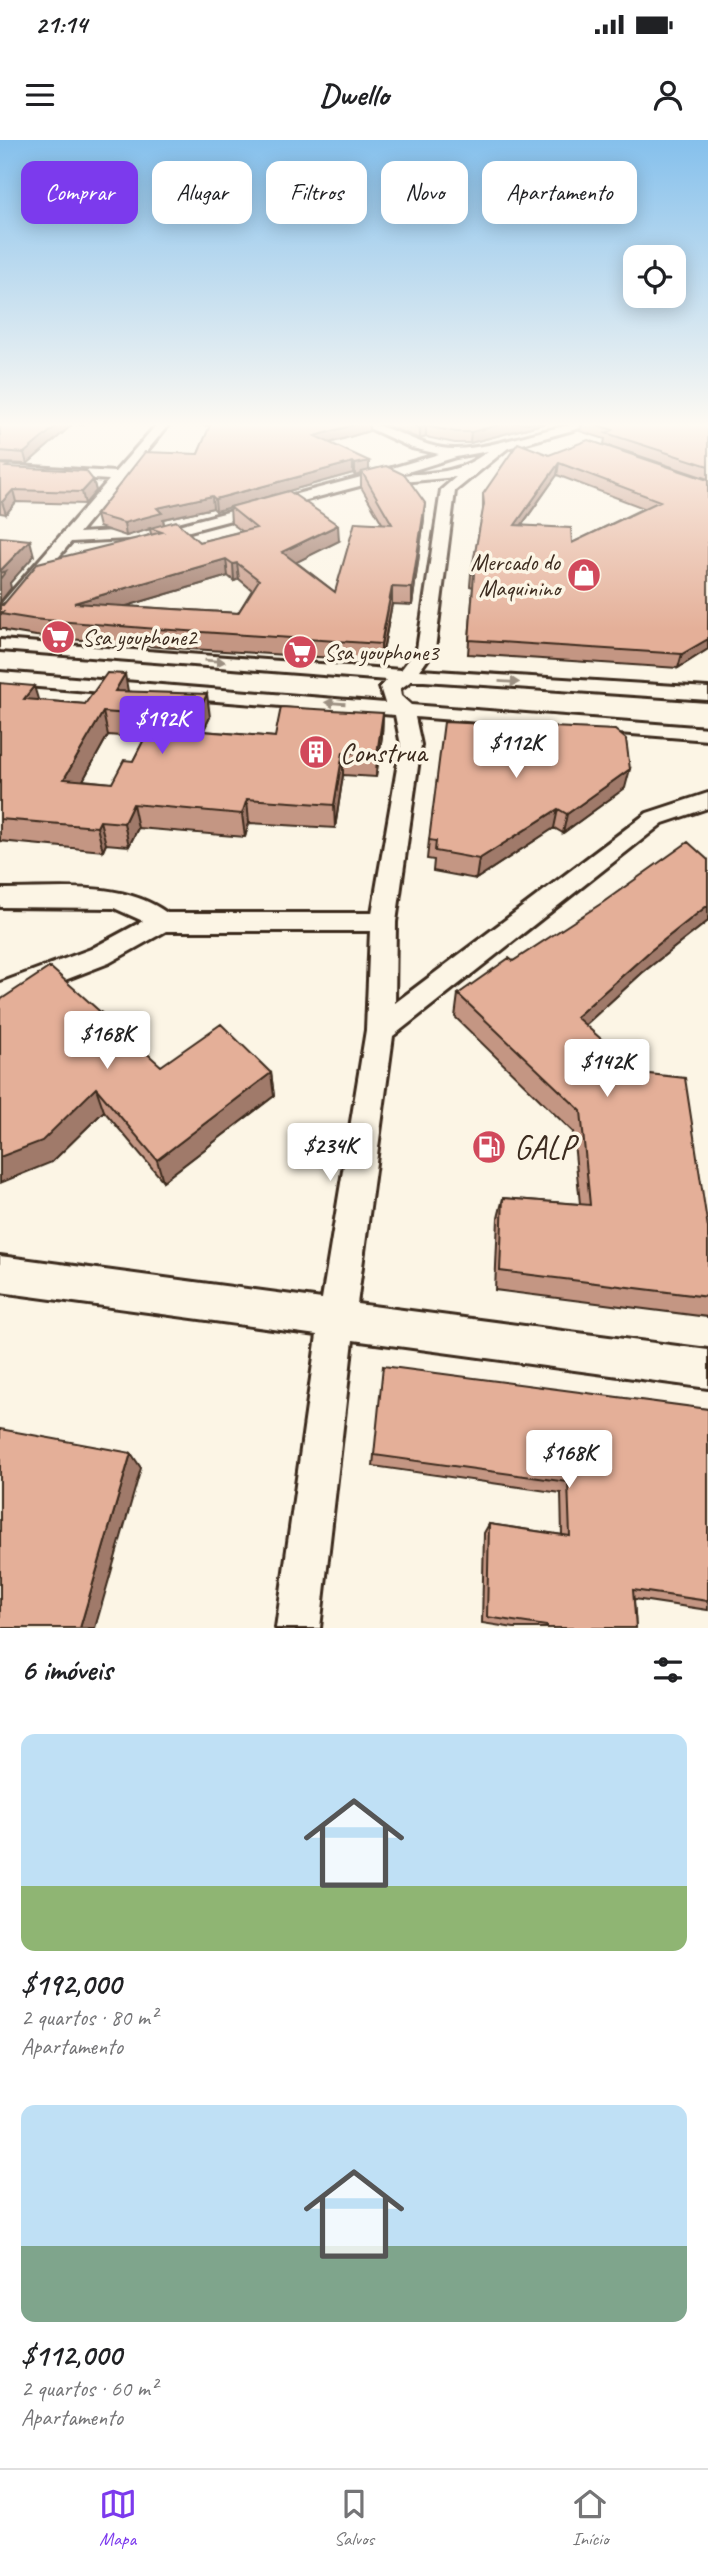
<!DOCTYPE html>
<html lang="pt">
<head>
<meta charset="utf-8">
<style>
	:root { --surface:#fff; --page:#f6f6f6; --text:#202124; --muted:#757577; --line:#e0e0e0; --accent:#7c3aed }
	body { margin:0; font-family:Caveat,sans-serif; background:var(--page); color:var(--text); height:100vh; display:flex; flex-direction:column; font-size:26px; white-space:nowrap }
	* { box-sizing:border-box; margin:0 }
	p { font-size:23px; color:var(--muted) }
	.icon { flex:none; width:38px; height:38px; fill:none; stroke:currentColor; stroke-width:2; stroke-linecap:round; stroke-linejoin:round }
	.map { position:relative; height:1488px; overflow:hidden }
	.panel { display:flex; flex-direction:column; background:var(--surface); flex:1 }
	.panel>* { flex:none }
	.top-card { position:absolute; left:21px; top:21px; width:667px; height:63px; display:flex; gap:14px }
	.fabs { position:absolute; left:623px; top:105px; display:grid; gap:14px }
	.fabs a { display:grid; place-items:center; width:63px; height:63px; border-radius:14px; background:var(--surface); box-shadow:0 4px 18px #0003; font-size:35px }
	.price { position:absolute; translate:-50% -60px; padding:0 16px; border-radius:7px; background:#fff; color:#222; font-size:23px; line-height:46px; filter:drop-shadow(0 2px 4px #0008) }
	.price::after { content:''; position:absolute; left:50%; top:42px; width:21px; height:16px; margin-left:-10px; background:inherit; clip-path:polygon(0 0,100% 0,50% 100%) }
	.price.current { background:var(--accent); color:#fff }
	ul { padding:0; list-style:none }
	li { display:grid; align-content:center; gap:14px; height:371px; padding:0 21px }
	li span { display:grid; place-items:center; height:217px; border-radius:14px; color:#555 }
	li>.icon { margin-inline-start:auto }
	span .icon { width:126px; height:126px; fill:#fffc; stroke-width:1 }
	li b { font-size:30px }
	h2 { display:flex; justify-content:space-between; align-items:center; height:84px; padding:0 21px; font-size:30px }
	.tag { padding:0 24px; border-radius:14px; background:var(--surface); box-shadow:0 4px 18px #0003; font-size:24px; line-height:63px }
	.tag.current { background:var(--accent); color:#fff }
	.status { display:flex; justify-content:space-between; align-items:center; height:49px; padding:0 35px; background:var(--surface); direction:ltr }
	.status svg { height:19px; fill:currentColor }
	header { display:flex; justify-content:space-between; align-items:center; height:91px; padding:0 21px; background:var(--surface); font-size:32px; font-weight:700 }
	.tab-bar { display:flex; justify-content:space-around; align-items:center; height:98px; border-top:2px solid var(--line); background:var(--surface); font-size:19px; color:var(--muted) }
	.tab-bar a { display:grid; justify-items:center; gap:4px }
	.tab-bar .current { color:var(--accent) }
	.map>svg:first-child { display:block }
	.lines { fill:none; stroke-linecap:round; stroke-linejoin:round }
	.minor-casing { stroke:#3b2a1e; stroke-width:6 }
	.minor { fill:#fcf5e5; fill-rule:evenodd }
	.wall { fill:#c49683; stroke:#3b2a1e; stroke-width:2; fill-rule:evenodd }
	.shaded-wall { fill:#a07a6a; stroke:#3b2a1e; stroke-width:2 }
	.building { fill:#e4af98; stroke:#3b2a1e; stroke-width:2; fill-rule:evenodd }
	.oneway { fill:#9c9082 }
	.labels { text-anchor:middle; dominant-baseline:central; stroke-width:7; stroke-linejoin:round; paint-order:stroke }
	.far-poi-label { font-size:23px; fill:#3b2a1e; stroke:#fcf5e5; text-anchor:start }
	.poi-label { font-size:28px; fill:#3b2a1e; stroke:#fcf5e5; text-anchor:start }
	.near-poi-label { font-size:33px; fill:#3b2a1e; stroke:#fcf5e5; text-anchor:start }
</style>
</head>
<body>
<div class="status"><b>21:14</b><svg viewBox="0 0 49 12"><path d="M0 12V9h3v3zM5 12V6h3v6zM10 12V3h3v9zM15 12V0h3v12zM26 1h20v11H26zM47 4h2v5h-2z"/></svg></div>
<header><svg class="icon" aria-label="menu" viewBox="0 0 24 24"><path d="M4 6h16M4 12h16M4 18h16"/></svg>Dwello<svg class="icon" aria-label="person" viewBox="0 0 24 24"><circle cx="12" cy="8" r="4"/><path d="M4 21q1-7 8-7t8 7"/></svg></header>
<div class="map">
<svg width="708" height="1488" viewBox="0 0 708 1488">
	<rect width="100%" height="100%" fill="#fcf5e5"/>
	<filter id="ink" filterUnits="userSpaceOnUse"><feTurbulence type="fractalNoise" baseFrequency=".0143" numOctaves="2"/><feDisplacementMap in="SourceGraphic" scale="14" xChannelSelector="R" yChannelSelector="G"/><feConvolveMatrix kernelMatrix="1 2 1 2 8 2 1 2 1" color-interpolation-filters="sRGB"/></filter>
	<g filter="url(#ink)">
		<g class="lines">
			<g class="minor-casing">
				<path id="minor" d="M158,283H170L79,393L167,388L365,336L439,314L412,308L358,283C392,283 421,310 456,309C504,307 550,283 598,283L508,308L455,351L435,509L420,530L708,548V560L424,541H411L400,549L401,556L411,565L708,588V600L415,577L421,605L396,782L395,863L647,673L708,653V668L663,683L393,896L357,1164L708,1210V1248L353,1200L320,1488H276L317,1195L0,1152V1116L322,1159L366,890L370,791H166L109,823L0,865V843L91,809L143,781L114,768L0,767V749C55,750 120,739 167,773H372L401,605L395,575L0,544V532L385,563L380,547L387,540L0,510V500L401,530L417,509L441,350L456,337L392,343L386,339L152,401L146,398L71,402L6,480L0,481V465L109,340L0,333V325L115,332ZM488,311C459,334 433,333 398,335L456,317Z"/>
			</g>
			<use href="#minor" class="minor"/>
		</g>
		<path class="wall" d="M0,283H86L84,285L73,284L27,324L0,323Z
			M179,283H369V291L330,303L369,330L424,379L412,465L392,464L381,521L160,507L36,496L6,491L5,489H0V465L151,394L150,389L126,396L99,387L96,375L198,314L210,286L179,284ZM353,333L355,336L361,334V347L382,383L335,452L296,422L339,401L230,367L231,383L242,391L199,402L164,384L163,379L213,368L216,371ZM228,436L234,441L239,439L252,450L238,473L126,466Z
			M380,283H546L470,303H455L426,297L420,299Z
			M582,283H708V339L604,304L605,299L580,291Z
			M549,315L708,340V509L678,528L468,514L473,447L470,446L471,434L483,372V354ZM557,335L644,368L572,403L522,385Z
			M0,324L10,328L93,340L96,351L85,364L16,362L6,374L0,373Z
			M0,543L38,560L85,564L128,551L210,577L203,591L275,597L383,573L382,596L376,637L343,635L335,688L249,683L245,697L138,688L129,706L106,704L103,711L0,701ZM108,595L145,598L133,621L112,643L83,640Z
			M625,648L563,693L554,688L476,739L433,731L434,720L427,719L429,700Z
			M708,720V781L642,833L585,885L708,1088V1177L495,1150L498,1078L503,1058L580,1064L573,992L455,877L458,854L513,821Z
			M0,860L161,926L271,933L274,956L163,1041L104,971L52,1022Z
			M708,1269V1470L634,1459L636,1488H514L482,1483L484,1393L489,1384L562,1395L561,1353L373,1326L374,1315Z"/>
		<path class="shaded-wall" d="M60,283H73V284L27,324L24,313Z
			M360,283H369V291L316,307L315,296Z
			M506,283H546L470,303L471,292Z
			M426,286V297L420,299V288Z
			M369,321V332H362L361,334L355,336V324Z
			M353,322V333L216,371L215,359Z
			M559,323L557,335L513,397L515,385Z
			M93,340L96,351L85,364L82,352Z
			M13,350L16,362L6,374L2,362Z
			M212,356L213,368L163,379L164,385L126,396L124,383L157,368Z
			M425,363L424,379L412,465V448Z
			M338,385L339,401L283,429L282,412Z
			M30,400L34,416L10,443L11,448L0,462V431Z
			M226,419L228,436L79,480L74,463Z
			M237,423L239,439L234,441L233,424Z
			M392,447V464L381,521V504Z
			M708,499V509L678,528L682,514Z
			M125,534L129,557L115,551Z
			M34,546L41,569L24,559Z
			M207,554L210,577L193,613L190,590Z
			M103,572L108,595L71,662L64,639Z
			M383,573L382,596L376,637L377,614Z
			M343,612V635L335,688L334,665Z
			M630,629L625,648L563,693L567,674Z
			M247,659L249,683L245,697L242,674Z
			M133,664L138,688L129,706L124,683Z
			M558,669L554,688L476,739L479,719Z
			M100,681L106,704L103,711L97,687Z
			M708,765V781L642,833L570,899L576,877L650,811Z
			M271,933L274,956L163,1041L157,1020Z
			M96,948L104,971L52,1022L0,1043V1017Z
			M131,1313L141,1328L95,1488H80Z"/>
		<path class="building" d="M0,283H60L24,313L0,311Z
			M211,283H360L315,296L369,321L355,324L353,322L215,359L212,356L157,368L162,373L124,383L96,375L145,312L198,314Z
			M407,283H506L471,292H456L426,286L420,288Z
			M591,283H708V326L606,293L613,290Z
			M588,300L708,340V499L682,514L469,500L474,434H471L484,364L483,354L518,303L549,315ZM559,323L660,361L572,403L571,388L515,385Z
			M0,324L9,325L6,327L86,331L93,340L82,352L13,350L2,362H0Z
			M386,326L405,335L425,363L412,448L392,447L381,504L157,489L32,479L1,474L3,472H0V465H3L38,423L162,392L150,388L176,381L199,402L256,388L230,367L289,351L338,385L282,412L335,452L355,382L392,384L362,332ZM226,419L233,424L237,423L259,440L238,473L74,463Z
			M0,397L30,400L0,431Z
			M6,431L0,439V433Z
			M107,533L125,534L115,551L207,554L190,590L275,597L281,567L383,573L377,614L343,612L334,665L247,659L242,674L133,664L124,683L100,681L97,687L0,679V543L34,546L24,559L85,564ZM103,572L156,576L133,621L124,620L112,643L64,639Z
			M444,582L615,590L626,599L630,629L567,674L558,669L479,719L435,711L436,701L429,700Z
			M688,702L708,720V765L650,811L576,877L640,933L685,938L708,1088V1157L500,1131L503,1058L590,1065L581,971L458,854L509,818L513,821L602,763Z
			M50,827L161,926L221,884L271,933L157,1020L96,948L42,1001L0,1017V860Z
			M383,1226L708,1269V1461L633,1450L636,1488H547V1486L487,1477L489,1384L570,1396L568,1342L374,1315Z
			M0,1289L131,1313L80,1488H0Z"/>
		<defs><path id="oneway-solid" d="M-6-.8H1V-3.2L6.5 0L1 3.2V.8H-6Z" transform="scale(1.75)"/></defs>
		<g class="oneway">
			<use href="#oneway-solid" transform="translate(215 521) rotate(5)"/>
			<use href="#oneway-solid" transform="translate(509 542) rotate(3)"/>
			<use href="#oneway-solid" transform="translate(335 563) rotate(-176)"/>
		</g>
	</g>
	<linearGradient id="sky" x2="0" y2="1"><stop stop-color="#85c0ec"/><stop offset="0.58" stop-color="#fefaf3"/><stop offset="1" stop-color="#fefaf3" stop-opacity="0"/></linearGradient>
	<rect width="708" height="491" fill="url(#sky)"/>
	<defs>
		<g id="shop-disc" transform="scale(1.75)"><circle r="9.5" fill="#d1495b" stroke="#fcf5e5"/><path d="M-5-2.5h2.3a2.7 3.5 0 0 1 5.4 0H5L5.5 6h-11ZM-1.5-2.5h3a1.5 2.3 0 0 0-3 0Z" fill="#fff"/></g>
		<g id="supermarket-disc" transform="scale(1.75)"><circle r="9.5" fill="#d1495b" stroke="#fcf5e5"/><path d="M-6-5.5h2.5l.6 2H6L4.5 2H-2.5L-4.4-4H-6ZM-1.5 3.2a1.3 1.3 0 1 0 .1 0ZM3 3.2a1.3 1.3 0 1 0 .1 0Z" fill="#fff"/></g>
		<g id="building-disc" transform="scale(1.75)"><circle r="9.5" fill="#d1495b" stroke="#fcf5e5"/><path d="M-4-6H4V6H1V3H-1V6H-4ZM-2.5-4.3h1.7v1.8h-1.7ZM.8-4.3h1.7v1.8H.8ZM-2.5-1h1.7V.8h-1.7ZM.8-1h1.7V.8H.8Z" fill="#fff"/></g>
		<g id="fuel-disc" transform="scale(1.75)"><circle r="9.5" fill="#d1495b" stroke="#fcf5e5"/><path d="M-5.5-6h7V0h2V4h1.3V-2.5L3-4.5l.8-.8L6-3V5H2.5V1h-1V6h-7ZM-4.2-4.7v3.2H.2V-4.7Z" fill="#fff"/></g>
	</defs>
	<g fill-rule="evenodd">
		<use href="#shop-disc" x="584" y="435"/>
		<use href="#supermarket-disc" x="58" y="497"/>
		<use href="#supermarket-disc" x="300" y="512"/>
		<use href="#building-disc" x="316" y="612"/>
		<use href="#fuel-disc" x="489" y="1007"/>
	</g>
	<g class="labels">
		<g class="far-poi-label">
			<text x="560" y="422" text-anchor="end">Mercado do<tspan x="560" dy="26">Maquinino</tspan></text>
			<text x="82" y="497">Ssa youphone2</text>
			<text x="324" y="512">Ssa youphone3</text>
		</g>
		<g class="poi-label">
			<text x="340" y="612">Construa</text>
		</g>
		<g class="near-poi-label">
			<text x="514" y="1007">GALP</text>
		</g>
	</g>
</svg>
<div class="fabs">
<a><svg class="icon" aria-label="locate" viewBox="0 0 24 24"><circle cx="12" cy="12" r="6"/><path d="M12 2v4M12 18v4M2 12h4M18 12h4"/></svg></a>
</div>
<b class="price current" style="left:162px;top:616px">$192K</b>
<b class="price" style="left:516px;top:640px">$112K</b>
<b class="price" style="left:107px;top:931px">$168K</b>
<b class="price" style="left:607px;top:959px">$142K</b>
<b class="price" style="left:330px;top:1043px">$234K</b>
<b class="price" style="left:569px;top:1350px">$168K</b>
<div class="top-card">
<a class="tag current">Comprar</a>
<a class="tag">Alugar</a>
<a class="tag">Filtros</a>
<a class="tag">Novo</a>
<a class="tag">Apartamento</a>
</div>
</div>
<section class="panel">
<h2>6 imóveis<svg class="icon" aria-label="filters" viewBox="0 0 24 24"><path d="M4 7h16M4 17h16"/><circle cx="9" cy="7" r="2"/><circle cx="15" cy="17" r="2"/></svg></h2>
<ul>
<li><span style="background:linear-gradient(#bfe0f5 70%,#8fb573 0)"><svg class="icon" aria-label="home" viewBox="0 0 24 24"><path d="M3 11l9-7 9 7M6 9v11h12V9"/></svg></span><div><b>$192,000</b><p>2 quartos · 80 m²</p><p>Apartamento</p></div></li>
<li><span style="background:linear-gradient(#bfe0f5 65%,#7fa58c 0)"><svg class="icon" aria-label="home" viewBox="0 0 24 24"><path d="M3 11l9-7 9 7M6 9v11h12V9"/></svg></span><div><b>$112,000</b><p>2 quartos · 60 m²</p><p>Apartamento</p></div></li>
</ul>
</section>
<nav class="tab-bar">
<a class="current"><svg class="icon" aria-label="map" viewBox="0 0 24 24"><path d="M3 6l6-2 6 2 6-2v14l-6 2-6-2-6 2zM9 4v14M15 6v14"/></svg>Mapa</a>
<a><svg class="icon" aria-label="saved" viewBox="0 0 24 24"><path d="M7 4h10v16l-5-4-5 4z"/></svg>Salvos</a>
<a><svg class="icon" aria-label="home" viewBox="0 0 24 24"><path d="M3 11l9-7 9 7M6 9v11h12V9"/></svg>Início</a>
</nav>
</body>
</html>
